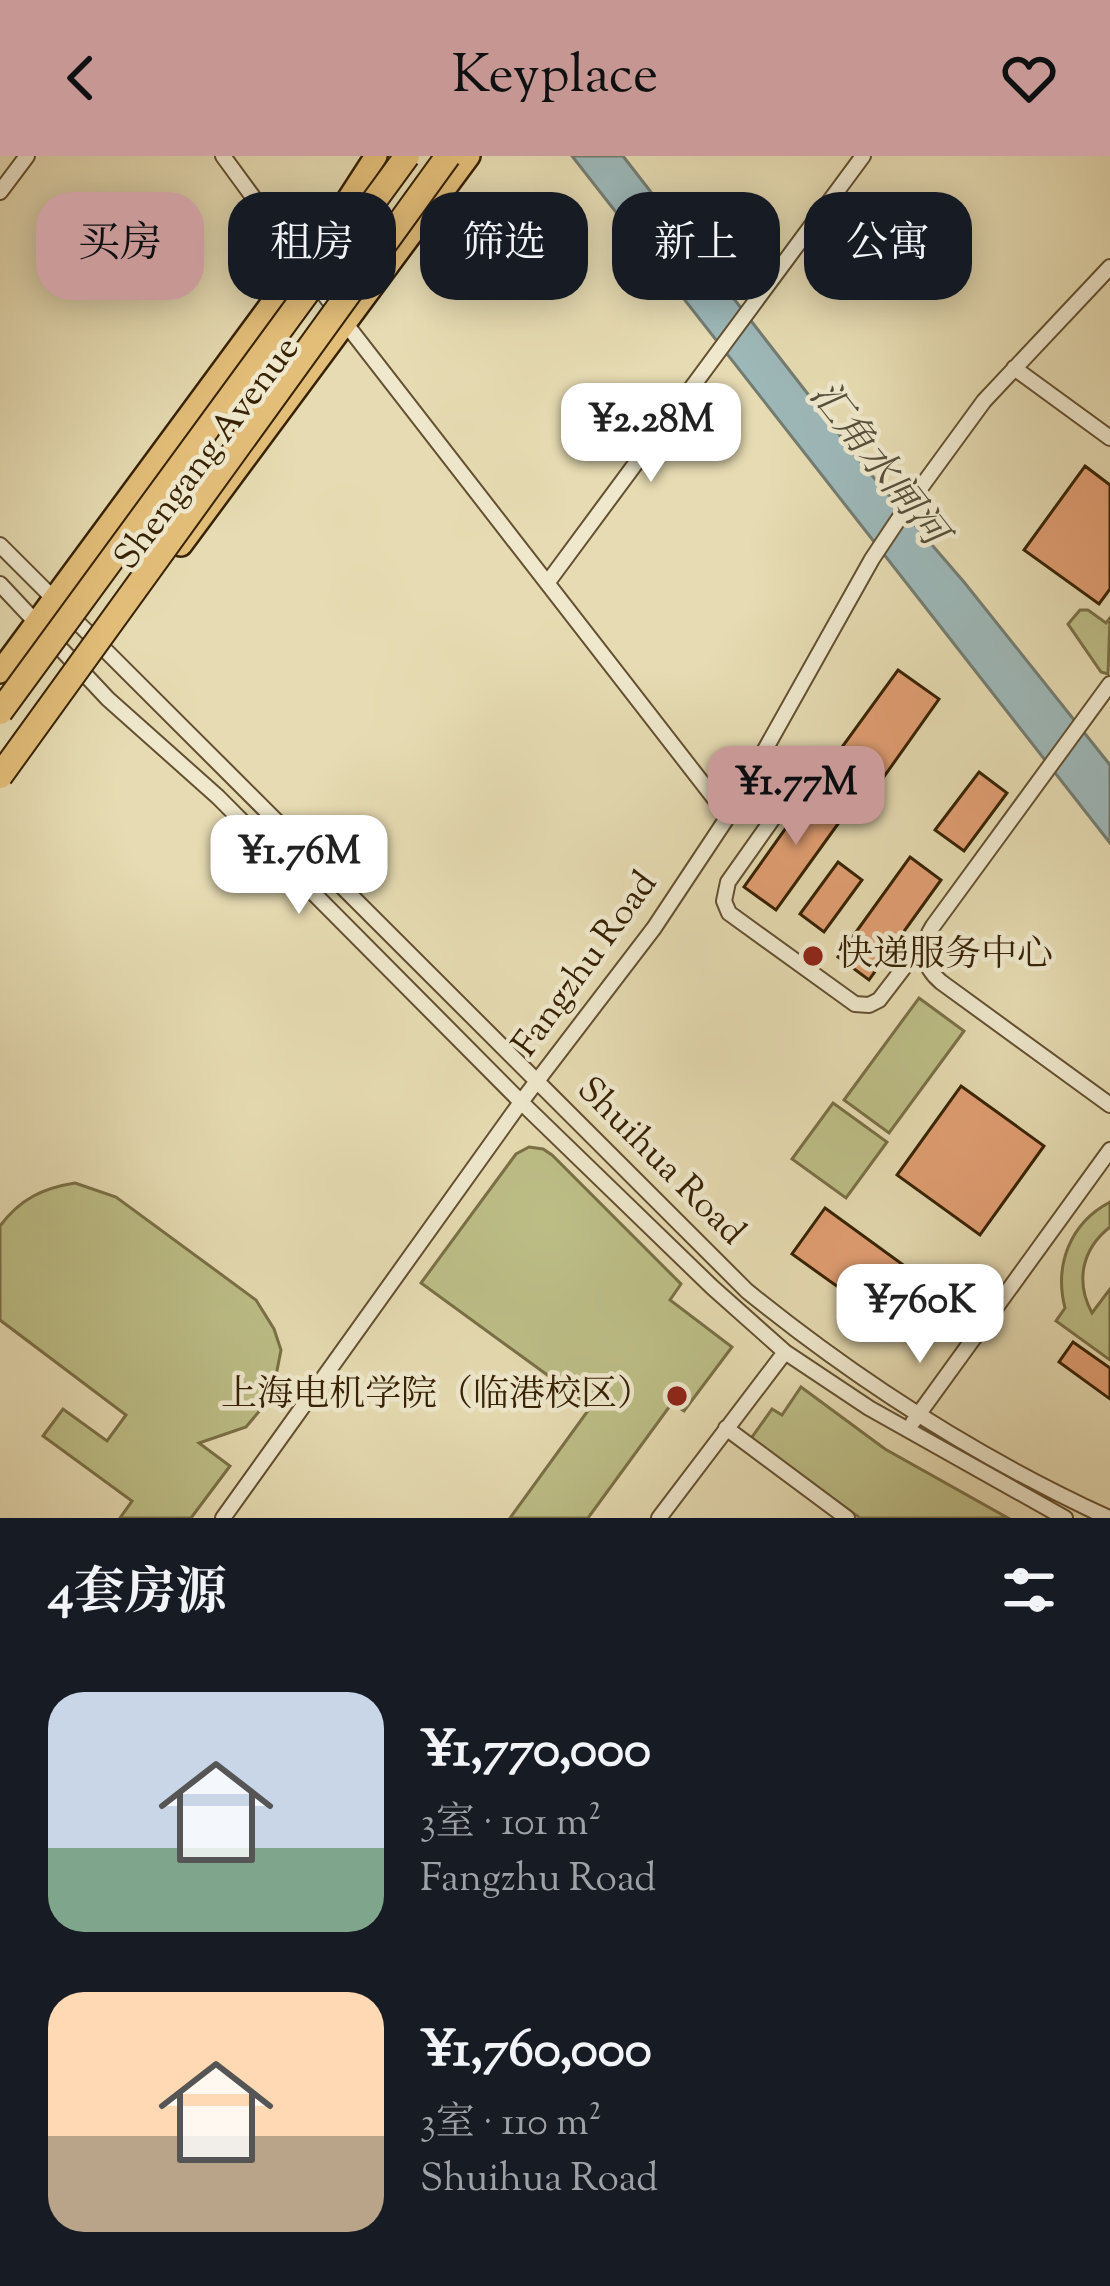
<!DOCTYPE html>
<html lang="zh">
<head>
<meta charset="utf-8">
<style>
	:root { --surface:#171b24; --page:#242831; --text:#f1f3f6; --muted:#9ea1a6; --accent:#c59692 }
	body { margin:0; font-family:"Sorts Mill Goudy","Noto Serif SC",serif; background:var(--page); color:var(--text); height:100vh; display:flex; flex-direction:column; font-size:45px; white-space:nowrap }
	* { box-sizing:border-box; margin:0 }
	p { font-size:39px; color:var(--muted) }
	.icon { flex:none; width:66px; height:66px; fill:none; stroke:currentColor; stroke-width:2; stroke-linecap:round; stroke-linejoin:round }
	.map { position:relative; height:1362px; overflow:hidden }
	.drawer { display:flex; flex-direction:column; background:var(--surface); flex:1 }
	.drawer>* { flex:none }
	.top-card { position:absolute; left:36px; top:36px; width:1038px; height:108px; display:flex; gap:24px }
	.price { position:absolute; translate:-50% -102px; padding:0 27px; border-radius:24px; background:#fff; color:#222; font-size:39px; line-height:78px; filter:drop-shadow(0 3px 6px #0008) }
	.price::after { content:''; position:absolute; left:50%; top:72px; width:36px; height:27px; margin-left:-18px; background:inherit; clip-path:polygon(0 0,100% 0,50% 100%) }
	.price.selected { background:var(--accent); color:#111 }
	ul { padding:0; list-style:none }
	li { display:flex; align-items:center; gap:36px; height:300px; padding:0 48px }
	li span { display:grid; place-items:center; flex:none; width:336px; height:240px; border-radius:36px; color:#555 }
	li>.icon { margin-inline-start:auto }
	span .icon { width:144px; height:144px; fill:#fffc; stroke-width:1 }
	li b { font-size:51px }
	h2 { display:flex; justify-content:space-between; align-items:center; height:144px; padding:0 48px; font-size:51px }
	.pill { padding:0 42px; border-radius:36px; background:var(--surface); box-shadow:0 6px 30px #0003; font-size:42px; line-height:108px }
	.pill.selected { background:var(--accent); color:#111 }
	header { display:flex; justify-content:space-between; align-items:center; height:156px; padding:0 48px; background:var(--accent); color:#111; font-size:54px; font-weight:600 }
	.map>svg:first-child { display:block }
	.green { fill:#bdbe87; stroke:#7a7046; stroke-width:3 }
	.water { fill:#9db8b9; stroke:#747c71; stroke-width:3 }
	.building { fill:#e29f73; stroke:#372204; stroke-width:3 }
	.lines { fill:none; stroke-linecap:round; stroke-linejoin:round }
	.street-casing { stroke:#635030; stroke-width:18 }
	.primary-casing { stroke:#372204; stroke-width:26 }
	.street { stroke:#efe8cd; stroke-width:14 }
	.primary { stroke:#e3be79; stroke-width:21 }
	.highway-bridge-casing { stroke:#372204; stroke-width:28; stroke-linecap:butt }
	.highway-bridge { stroke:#e3be79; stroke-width:24 }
	.poi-dot { fill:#8f2418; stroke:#efe8cd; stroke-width:4.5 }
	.labels { text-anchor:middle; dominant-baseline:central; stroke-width:9; stroke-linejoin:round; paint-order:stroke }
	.street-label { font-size:36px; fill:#372204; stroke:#efe8cd }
	.poi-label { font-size:36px; fill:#372204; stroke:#efe8cd; text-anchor:start }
	.water-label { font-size:39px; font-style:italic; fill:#564f3a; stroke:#efe8cd }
</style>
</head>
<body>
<header><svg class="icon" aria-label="back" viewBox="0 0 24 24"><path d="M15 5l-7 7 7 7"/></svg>Keyplace<svg class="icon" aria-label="heart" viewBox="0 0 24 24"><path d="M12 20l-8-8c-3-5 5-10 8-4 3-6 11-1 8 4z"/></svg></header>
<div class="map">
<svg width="1110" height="1362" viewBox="0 0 1110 1362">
	<rect width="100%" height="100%" fill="#e6dbb2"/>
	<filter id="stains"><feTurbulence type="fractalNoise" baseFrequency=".00167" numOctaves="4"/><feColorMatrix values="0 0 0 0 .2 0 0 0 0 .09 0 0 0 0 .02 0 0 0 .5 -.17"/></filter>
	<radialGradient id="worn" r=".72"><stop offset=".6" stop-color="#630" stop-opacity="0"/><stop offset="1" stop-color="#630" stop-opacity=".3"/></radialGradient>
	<path class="green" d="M1080,454H1088L1106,467L1110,462L1108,518L1101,516L1068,468Z
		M919,842L964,875L889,977L844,944Z
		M833,947L887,986L846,1042L792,1003Z
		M529,991L543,993L552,999L681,1128L670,1144L732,1191L684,1255L672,1247L588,1362H510L595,1245L590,1250L421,1127L516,998Z
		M75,1027L116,1041L256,1144L274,1173L281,1194L272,1240L246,1271L199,1287L230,1310L191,1362H120L132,1345L43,1280L63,1253L107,1285L126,1259L0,1164V1070C20,1043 43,1032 75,1027Z
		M1110,1046V1071C1082,1093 1075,1125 1092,1157L1110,1133V1204L1056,1165L1065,1152C1054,1109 1070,1067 1110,1046Z
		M801,1231L885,1293L1008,1362H860L750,1284L772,1253L782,1259Z"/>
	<path class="water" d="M572,0H623L863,309L964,426L1110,609V687Z"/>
	<path class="building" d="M1085,310L1110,329V433L1099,448L1024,394Z
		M898,514L939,543L871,639L829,609Z
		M979,616L1007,637L964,695L935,674Z
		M815,631L848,654L776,754L744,731Z
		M910,701L941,724L869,824L838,801Z
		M838,706L862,724L824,776L800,758Z
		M961,930L1044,990L980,1079L897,1019Z
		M825,1052L950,1143L919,1189L792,1098Z
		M1073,1186L1110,1212V1243L1059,1206Z"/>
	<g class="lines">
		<g class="street-casing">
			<path id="street" d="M223,0L346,168L728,660
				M0,36L27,0
				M1014,212L1110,282
				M0,389L747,1135C858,1225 980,1303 1109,1362
				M548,426L863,0
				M0,428L108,543L218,641L521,946L712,1131L785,1196L869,1252L1065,1362
				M1110,528L933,770C920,790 922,810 941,826L1110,949
				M810,610L728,726L724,745L729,757L855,848L869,849L879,844L925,784
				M913,1266L1110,994
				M726,1272L847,1362
				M223,1362L521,946L654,772L725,665L872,403L908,349L984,245L1110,111
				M659,1362L785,1196"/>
		</g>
		<g class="primary-casing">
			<path id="primary" d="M181,389L469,0
				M0,516L345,48L376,0"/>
		</g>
		<use href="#street" class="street"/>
		<use href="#primary" class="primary"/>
		<g class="highway-bridge-casing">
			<path id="highway-bridge" d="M0,556L407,0
				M0,620L448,0"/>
		</g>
		<use href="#highway-bridge" class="highway-bridge"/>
	</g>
	<g class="poi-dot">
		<circle cx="813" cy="800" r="12"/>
		<circle cx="677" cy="1240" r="12"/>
	</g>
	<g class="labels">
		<g class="street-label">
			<text transform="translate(208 298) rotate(-53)">Shengang Avenue</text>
			<text transform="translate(586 809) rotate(-54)">Fangzhu Road</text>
			<text transform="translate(660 1006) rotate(45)">Shuihua Road</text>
		</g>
		<g class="poi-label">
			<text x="837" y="800">快递服务中心</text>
			<text x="653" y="1240" text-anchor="end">上海电机学院（临港校区）</text>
		</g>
		<g class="water-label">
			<text transform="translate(876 309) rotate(52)">汇角水闸河</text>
		</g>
	</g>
	<rect width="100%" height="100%" filter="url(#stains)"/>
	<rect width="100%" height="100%" fill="url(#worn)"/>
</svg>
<b class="price" style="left:651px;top:329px">¥2.28M</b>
<b class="price selected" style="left:796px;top:692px">¥1.77M</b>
<b class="price" style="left:299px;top:761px">¥1.76M</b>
<b class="price" style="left:920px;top:1210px">¥760K</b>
<div class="top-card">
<a class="pill selected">买房</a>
<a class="pill">租房</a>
<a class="pill">筛选</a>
<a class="pill">新上</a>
<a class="pill">公寓</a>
</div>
</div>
<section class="drawer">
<h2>4套房源<svg class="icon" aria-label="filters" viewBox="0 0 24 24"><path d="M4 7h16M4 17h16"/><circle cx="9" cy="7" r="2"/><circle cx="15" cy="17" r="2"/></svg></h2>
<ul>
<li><span style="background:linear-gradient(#c9d6e8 65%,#7fa58c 0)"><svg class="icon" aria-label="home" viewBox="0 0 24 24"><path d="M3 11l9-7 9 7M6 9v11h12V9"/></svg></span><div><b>¥1,770,000</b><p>3室 · 101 m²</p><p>Fangzhu Road</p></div></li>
<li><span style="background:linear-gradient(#ffd9b3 60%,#b9a48a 0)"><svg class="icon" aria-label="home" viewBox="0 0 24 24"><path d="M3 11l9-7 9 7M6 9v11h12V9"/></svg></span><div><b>¥1,760,000</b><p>3室 · 110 m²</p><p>Shuihua Road</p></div></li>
</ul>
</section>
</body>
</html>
